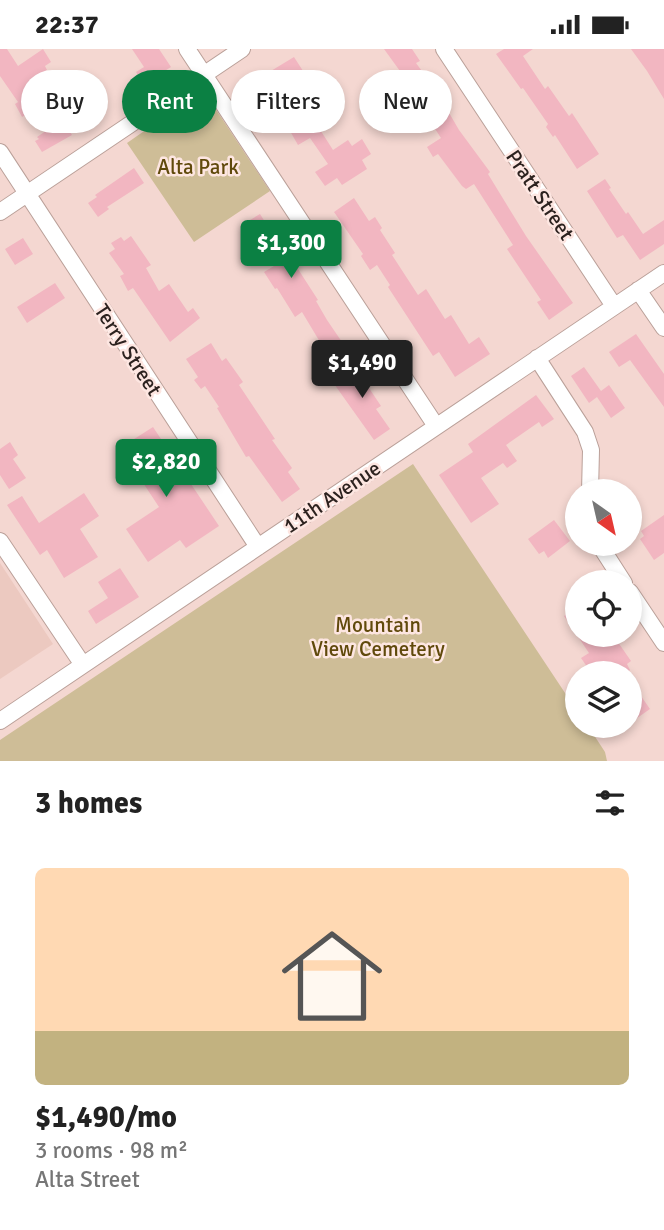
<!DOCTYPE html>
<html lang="en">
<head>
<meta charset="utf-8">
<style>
	:root { --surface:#fff; --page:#f6f6f6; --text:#222; --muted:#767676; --line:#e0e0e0; --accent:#0b8043 }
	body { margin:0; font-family:Signika,sans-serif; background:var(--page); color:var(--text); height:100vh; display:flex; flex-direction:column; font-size:26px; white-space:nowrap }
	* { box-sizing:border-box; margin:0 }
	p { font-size:23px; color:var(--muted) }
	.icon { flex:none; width:38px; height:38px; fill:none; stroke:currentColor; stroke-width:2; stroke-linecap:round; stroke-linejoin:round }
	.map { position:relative; height:712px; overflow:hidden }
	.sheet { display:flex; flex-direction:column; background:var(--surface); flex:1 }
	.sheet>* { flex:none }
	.top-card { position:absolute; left:21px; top:21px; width:623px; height:63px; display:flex; gap:14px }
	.needle { width:46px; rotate:146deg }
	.buttons { position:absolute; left:565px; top:430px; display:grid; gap:14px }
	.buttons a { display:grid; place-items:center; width:77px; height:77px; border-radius:50%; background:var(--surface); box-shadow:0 4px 10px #0003; font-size:35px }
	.price { position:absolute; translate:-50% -60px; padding:0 16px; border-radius:7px; background:var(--accent); color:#fff; font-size:23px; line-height:46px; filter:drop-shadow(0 2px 4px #0008) }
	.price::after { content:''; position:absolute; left:50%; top:42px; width:21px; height:16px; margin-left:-10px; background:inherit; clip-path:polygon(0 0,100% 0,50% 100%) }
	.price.selected { background:#222; color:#fff }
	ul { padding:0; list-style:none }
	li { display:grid; align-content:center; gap:14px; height:371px; padding:0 35px }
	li+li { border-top:2px solid var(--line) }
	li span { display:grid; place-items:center; height:217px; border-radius:10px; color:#555 }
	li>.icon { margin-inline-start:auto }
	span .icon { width:126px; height:126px; fill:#fffc; stroke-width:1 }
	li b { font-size:30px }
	h2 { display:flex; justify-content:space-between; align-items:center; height:84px; padding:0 35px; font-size:30px }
	.tag { padding:0 24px; border-radius:32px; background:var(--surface); box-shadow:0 4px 10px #0003; font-size:24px; line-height:63px }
	.tag.selected { background:var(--accent); color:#fff }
	.status { display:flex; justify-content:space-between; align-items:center; height:49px; padding:0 35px; background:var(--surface); direction:ltr }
	.status svg { height:19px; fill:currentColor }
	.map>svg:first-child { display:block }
	.built { fill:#ecc9c0 }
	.green { fill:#cebd97 }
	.building { fill:#f2b6c1 }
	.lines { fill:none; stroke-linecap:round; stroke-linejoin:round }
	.minor-casing { stroke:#baa099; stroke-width:18 }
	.minor { stroke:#fff; stroke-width:16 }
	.labels { text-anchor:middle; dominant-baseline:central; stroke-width:5; stroke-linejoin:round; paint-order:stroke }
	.park-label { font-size:21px; fill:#60490b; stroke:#fde6e1 }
	.street-label { font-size:21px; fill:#2c221f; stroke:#fde6e1 }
</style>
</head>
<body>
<div class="status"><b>22:37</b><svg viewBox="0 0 49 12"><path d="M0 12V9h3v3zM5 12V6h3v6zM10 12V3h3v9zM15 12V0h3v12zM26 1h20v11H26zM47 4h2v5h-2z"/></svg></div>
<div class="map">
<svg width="664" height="712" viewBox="0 0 664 712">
	<rect width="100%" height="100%" fill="#f4d7d1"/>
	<path class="built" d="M0,514L53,595L0,630Z"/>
	<path class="green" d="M196,46L207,47L270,142L194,193L127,94Z
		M413,415L577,662L578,677H588L605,703L607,712H0V691Z"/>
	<path class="building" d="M0,0H7L18,17L43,0L51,13L45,17L47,21L31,31L45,55L22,68L15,55L18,53L0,27Z
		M132,0H159L171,18L144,35L136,23L144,18Z
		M384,0H412L420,12L416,14L437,43L459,81L490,123L488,125L526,187L573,254L549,271L537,253L541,251L507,200L513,196L474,135L466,140L462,137L438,105L433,108L427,98L441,89L410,42L413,40Z
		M504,0H533L523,7L545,40L548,37L569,67L572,64L599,105L577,120L555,86L553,88L546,78L548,75L523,39L521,40L496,5Z
		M631,0H664V50L647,22Z
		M294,8L305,25L282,40L280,37L266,46L264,44L261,46L255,36L258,34L256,31Z
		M312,68L333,101L348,91L352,97L362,90L371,105L362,111L367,120L342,136L337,129L325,137L315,123L328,115L310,89L298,96L290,82Z
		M62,71L72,86L42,103L35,92L39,90L37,88Z
		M134,119L144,134L107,158L109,160L98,168L88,154L97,148L95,146Z
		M605,130L611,139L609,140L626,165L628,163L643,185L664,171V195L640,211L623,186L617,189L587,142Z
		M354,149L369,172L375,168L382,179L380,181L395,204L392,206L418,246L426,240L445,270L451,266L469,295L479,288L490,305L455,328L439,303L433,307L388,238L390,236L377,216L370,221L361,207L363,205L334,163Z
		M260,165L272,184L277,181L285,190L287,188L294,198L287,203L318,251L316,252L327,271L342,293L326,303L302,263L295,268L277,239L275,240L264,223L274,217L255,189L250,192L240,177Z
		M131,187L151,216L146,219L159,242L169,235L188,263L193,259L200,269L170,293L133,239L128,242L120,227L124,225L109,204L115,200L111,194L121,188L124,192Z
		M23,189L33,205L15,216L5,200Z
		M55,234L65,249L27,274L17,258Z
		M636,285L664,325V358L630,311L619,318L609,303Z
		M211,294L222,312L226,309L243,333L239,336L275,390L272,391L292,419L288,423L300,440L282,453L249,407L246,408L217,359L219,358L205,337L201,340L194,331L198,328L186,310Z
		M359,315L369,331L365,333L381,357L376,360L390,380L374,391L332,332Z
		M584,318L601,342L609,336L625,359L611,369L597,348L589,354L571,327Z
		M536,346L554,370L542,378L539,373L506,396L517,412L507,419L503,414L481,429L499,455L471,474L439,426L473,403L468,395Z
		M153,378L219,477L186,499L180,491L148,513L126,480L159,458L120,399Z
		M10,393L18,406L13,410L26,429L9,440L0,426V400Z
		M84,444L99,467L80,480L98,508L64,529L47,501L40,506L7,456L22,447L39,474Z
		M664,466V504L654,511L640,490L644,487L641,482Z
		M554,471L570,492L548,509L544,502L539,505L528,490Z
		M120,519L139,548L96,575L88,562L108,549L98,533Z
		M578,557V586H613L631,612L627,615L630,621L624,625H592L581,609L589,604L564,567Z
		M641,647L650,660L630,674V655Z"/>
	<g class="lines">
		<g class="minor-casing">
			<path id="minor" d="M187,0L436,377
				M444,0L614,257
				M0,103L258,498
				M0,163L242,0
				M638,241L664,279
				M537,309L585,383L591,401L590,443
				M0,492L83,616
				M599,495L624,534
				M630,543L664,594
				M0,672L664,224"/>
		</g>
		<use href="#minor" class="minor"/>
	</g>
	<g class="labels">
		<g class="park-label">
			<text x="198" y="118">Alta Park</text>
			<text x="378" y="576">Mountain<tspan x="378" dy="24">View Cemetery</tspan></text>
		</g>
		<g class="street-label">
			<text transform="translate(540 146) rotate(56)">Pratt Street</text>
			<text transform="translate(128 301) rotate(57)">Terry Street</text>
			<text transform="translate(332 448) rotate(-34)">11th Avenue</text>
		</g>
	</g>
</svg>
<div class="buttons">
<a><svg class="needle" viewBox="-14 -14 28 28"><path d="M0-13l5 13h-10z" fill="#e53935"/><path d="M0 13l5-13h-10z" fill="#767676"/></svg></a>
<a><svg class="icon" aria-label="locate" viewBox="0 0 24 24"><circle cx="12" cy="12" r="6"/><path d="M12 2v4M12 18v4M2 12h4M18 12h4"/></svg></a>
<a><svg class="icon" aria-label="layers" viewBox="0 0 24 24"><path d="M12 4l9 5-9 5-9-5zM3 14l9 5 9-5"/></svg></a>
</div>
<b class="price" style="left:291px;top:231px">$1,300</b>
<b class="price selected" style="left:362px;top:351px">$1,490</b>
<b class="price" style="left:166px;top:450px">$2,820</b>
<div class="top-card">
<a class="tag">Buy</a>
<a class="tag selected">Rent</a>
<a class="tag">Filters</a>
<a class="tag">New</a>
</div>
</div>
<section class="sheet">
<h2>3 homes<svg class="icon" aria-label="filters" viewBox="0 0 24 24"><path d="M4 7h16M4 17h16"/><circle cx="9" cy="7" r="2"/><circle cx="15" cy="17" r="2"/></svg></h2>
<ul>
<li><span style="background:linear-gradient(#ffd9b3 75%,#c2b280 0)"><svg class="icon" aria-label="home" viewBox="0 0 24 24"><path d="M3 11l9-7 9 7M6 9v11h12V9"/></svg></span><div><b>$1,490/mo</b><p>3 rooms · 98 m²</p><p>Alta Street</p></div></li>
</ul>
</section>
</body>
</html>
